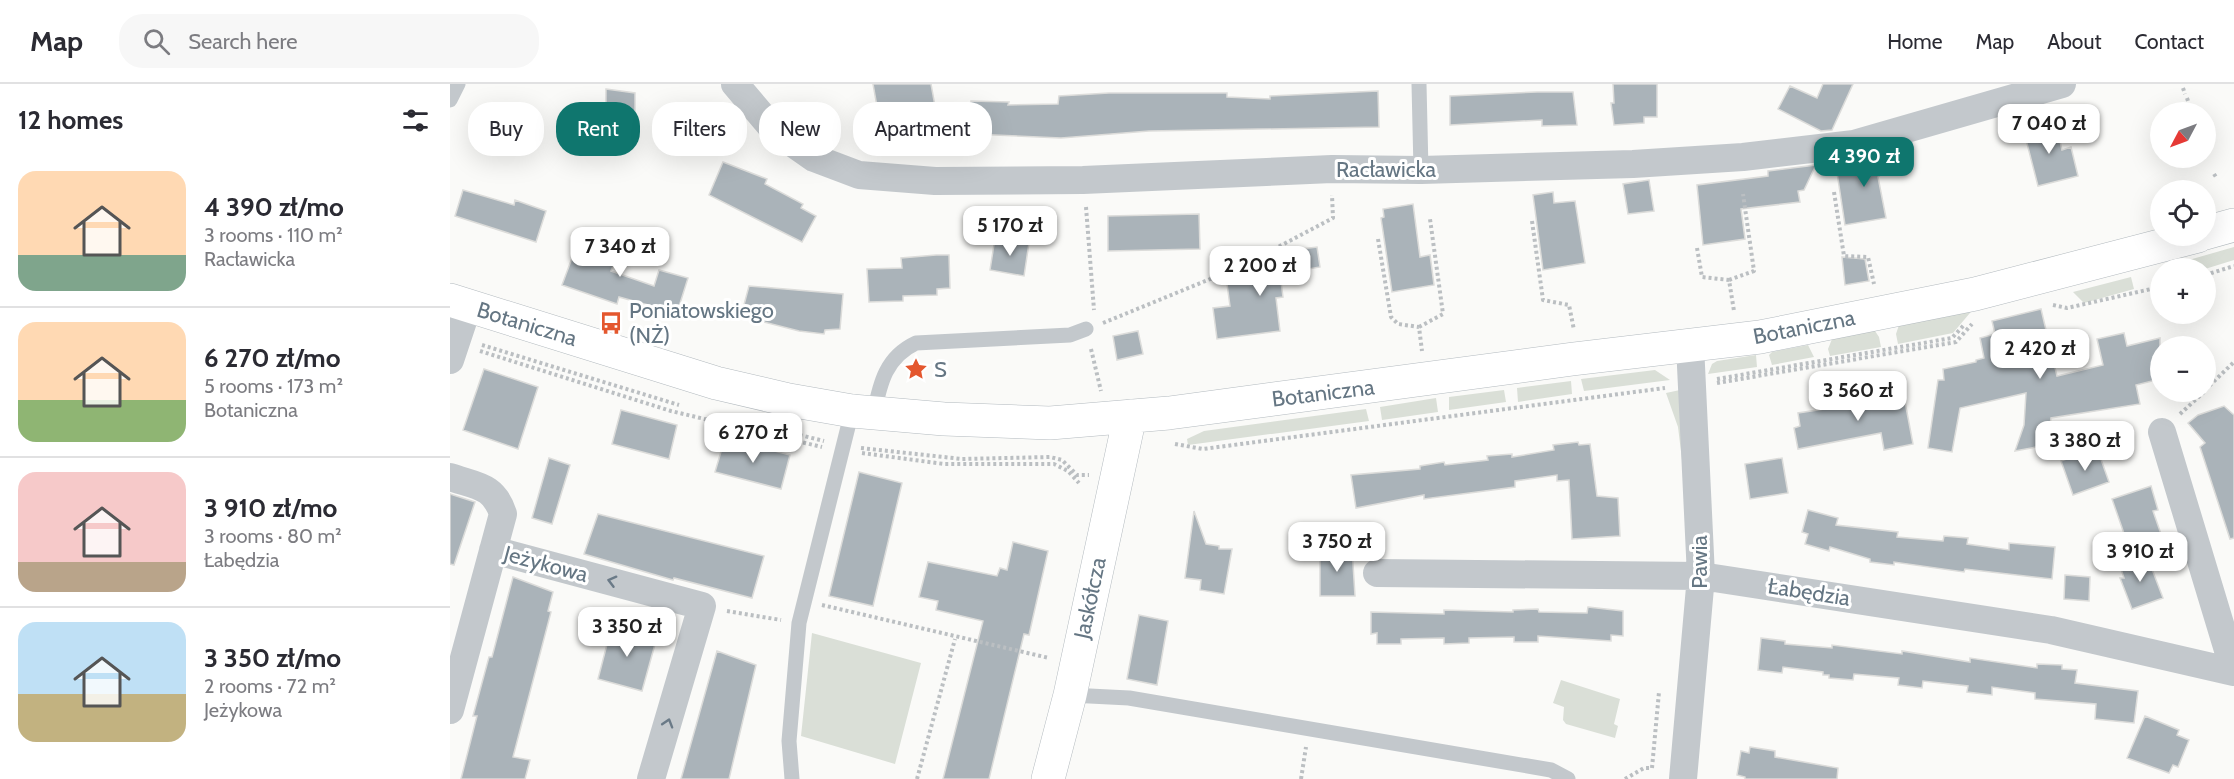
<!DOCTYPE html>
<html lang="en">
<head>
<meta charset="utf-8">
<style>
	:root { --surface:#fff; --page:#f7f7f7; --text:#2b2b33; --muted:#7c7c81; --line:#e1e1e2; --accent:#0f766e }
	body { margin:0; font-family:Cabin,sans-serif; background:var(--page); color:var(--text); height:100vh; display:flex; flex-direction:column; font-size:22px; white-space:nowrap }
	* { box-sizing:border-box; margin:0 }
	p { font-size:20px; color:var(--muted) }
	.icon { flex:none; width:33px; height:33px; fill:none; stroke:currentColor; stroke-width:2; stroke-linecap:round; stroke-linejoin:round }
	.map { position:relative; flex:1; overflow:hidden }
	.drawer { display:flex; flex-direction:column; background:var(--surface); width:450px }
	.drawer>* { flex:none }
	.banner { position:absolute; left:18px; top:18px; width:570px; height:54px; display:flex; gap:12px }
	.needle { width:39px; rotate:229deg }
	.controls { position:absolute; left:1700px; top:18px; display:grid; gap:12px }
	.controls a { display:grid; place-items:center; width:66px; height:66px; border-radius:50%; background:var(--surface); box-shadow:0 6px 24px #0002; font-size:30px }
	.price { position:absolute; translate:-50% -51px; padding:0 14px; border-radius:12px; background:#fff; color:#222; font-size:20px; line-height:39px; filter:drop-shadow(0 2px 3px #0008) }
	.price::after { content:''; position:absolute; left:50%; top:36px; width:18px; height:14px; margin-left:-9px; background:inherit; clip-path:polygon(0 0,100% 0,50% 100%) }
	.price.current { background:var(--accent); color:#fff }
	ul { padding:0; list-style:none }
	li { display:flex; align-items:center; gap:18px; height:150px; padding:0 18px }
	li+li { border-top:2px solid var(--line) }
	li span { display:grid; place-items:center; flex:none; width:168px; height:120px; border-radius:18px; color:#555 }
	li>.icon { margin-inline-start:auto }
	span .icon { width:72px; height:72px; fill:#fffc; stroke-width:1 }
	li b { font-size:26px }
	h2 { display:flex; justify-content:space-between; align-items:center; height:72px; padding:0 18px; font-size:26px }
	.tag { padding:0 21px; border-radius:24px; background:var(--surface); box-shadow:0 6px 24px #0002; font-size:21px; line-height:54px }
	.tag.current { background:var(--accent); color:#fff }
	header { display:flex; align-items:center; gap:36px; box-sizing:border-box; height:84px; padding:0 30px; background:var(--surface); border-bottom:2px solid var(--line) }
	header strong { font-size:28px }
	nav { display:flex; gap:33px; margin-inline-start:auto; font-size:21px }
	.search { width:420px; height:54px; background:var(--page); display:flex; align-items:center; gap:15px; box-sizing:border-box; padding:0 21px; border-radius:24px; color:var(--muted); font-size:22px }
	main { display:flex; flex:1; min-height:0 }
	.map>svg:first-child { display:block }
	.green { fill:#dadfd7 }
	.building { fill:#aab3b9; stroke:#dcdcda; stroke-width:1.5 }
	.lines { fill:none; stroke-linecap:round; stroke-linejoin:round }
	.secondary-casing { stroke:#b3babf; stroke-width:34 }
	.path { stroke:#bbbfc2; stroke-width:4; stroke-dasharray:3 3; stroke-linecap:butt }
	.lane { stroke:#c3c8cc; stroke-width:15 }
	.street { stroke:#c3c8cc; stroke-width:28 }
	.secondary { stroke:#fff; stroke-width:33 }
	.oneway { stroke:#6a7a87 }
	.labels { text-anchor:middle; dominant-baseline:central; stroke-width:6; stroke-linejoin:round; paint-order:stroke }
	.street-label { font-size:22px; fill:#657683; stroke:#fff }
	.poi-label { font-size:22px; fill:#657683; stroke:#fff; text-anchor:start }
</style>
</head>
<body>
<header>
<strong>Map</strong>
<div class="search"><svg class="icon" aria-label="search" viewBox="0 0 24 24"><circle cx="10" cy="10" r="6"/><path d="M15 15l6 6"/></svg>Search here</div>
<nav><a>Home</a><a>Map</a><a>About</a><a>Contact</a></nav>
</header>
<main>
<section class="drawer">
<h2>12 homes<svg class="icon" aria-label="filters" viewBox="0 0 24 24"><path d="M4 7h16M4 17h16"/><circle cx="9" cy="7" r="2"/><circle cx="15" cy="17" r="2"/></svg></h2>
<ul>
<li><span style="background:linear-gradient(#ffd9b3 70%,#7fa58c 0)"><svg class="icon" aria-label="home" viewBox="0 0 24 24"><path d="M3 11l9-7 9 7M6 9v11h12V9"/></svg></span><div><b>4 390 zł/mo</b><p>3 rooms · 110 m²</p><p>Racławicka</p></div></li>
<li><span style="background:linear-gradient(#ffd9b3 65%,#8fb573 0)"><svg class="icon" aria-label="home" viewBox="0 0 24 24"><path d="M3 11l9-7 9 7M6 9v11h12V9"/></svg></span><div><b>6 270 zł/mo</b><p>5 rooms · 173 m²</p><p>Botaniczna</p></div></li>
<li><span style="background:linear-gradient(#f6c9c9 75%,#b9a48a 0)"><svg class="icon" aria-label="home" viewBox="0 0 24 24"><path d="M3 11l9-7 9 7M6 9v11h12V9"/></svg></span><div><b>3 910 zł/mo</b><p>3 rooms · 80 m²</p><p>Łabędzia</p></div></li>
<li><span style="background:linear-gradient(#bfe0f5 60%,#c2b280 0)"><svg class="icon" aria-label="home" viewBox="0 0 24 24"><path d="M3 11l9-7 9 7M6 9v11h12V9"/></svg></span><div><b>3 350 zł/mo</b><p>2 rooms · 72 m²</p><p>Jeżykowa</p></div></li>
</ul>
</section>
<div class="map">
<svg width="1784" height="695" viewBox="0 0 1784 695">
	<rect width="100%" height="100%" fill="#fafaf8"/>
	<path class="green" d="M1784,163V176L1755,185L1711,184Z
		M1681,193L1684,205L1634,219L1623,208Z
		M1525,223L1503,249L1448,260L1446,250L1450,238Z
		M1423,244L1429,253L1431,263L1380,272L1378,265L1382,255Z
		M1358,261L1364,273L1322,281L1319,271L1322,268Z
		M1306,271L1307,283L1258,290L1262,280L1267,277Z
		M1205,286L1220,296L1134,307L1131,295Z
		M1121,297L1122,310L1068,318L1067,304Z
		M1054,306L1056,318L999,326V313Z
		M1230,306L1233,384L1228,343L1216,309Z
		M986,314L988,328L932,336L930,323Z
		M916,325L919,337L738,361L737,355L754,347Z
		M362,549L471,579L445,680L351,652Z
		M1111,596L1170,615L1164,640L1168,642L1165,654L1116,640L1113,636L1114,623L1103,619Z"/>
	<path class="building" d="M423,0H481L489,44L474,46L475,50L433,56Z
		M1163,0H1207V33H1194V39L1164,41L1161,19H1164Z
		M1373,0H1403L1382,46L1371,47L1328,25L1340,2L1367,14Z
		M156,5L185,9V32L156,25Z
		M928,7L929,43L699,47L611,54L521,50V17L559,18L558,21L608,20L609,12L659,9H777V13L820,15V12Z
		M1087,8H1123L1127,41L1092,42V36L1000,41V12Z
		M1592,38L1595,47L1607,44L1612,66L1621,63L1628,92L1588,102L1573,44Z
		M1464,65L1428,93L1436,134L1395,141L1386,82Z
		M273,78L317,95L315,100L353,120L351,124L366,132L352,158L259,111Z
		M1366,81L1354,106L1348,107L1350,118L1291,125L1295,155L1253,161L1247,101L1318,92V87Z
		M1199,96L1204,127L1178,130L1173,100Z
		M13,106L64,121L65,116L96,127L86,158L5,132Z
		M1103,108L1104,119L1125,117L1135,179L1093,186L1083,111Z
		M963,120L970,173L980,171L984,201L942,208L931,134L934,133L933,125Z
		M749,130L750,165L658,167V132Z
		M139,147L172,158L161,187L204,202L209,186L238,194L227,229L169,213L167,220L112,201L122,174L129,176Z
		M545,154L579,159L574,192L540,186Z
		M867,163L870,183L830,190L833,213L826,214L830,247L767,255L763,224L780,222L777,200L851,165Z
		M486,171H499L500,204L487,205V211L453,212V217L419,218L417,185L452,184L451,174Z
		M1392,173L1415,175L1419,197L1395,201Z
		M299,202L393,210L390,245L375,246L374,250L349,247L291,232Z
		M1591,225L1607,292L1653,281L1647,255L1674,249L1677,262L1710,254V295L1686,301L1690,320L1601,334L1597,361L1565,367L1574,341L1576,309L1510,324L1502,368L1478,364L1488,296H1494L1493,285L1526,278V276L1534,274L1530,254L1545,250L1542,237Z
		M688,247L693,270L667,276L663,252Z
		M34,285L88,303L68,365L13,346Z
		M1440,306L1441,310L1453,307L1463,360L1434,366L1431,349L1348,365L1344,344L1350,342L1348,329L1415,319L1413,311Z
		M1774,322L1784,331V454L1780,455L1750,363L1755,359L1738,339L1748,331Z
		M171,326L227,341L219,375L162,360Z
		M275,354L340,371L331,405L265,388Z
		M1128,358L1129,361L1140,360L1147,412L1168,414L1170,452L1122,455L1119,396L1107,397V391L1065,397V403L974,415V411L906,424L901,391L970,385V382L994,378L995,381L1038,376L1037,372L1062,370V373L1104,366L1103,361Z
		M1647,364L1659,398L1623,411L1611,377Z
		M99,374L120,381L102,440L82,434Z
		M1332,374L1338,409L1300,415L1295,380Z
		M409,388L452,399L423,522L379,512Z
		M1701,402L1708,426L1703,427L1711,450L1678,461L1662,415Z
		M0,410L25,418L4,481L0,480Z
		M1358,426L1388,434L1386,441L1448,448L1447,453L1493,457L1494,452L1518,454L1517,460L1559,466V459L1605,463L1602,495L1515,485L1514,488L1444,478V481L1420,478V475L1380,463L1379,467L1355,460L1358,450L1352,448Z
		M744,427L756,460L769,462V465H782L774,510L750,506L751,496L735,494Z
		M148,430L314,472L302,514L224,494L223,496L134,470Z
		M563,458L598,467L579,551L574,550L539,695H493L533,537L486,526L488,517L469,513L478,478L547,492L550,484L557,486Z
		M875,464H902L905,512H870V475H875Z
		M1697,472L1713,514L1682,525L1670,494H1674L1670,482Z
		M1615,491L1640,493L1639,517L1614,515Z
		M63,493L103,508L98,527L101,528L63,673L80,676L75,695H11L27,632H23L26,621L39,573H42Z
		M1138,523L1173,527V552L1161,551V557L1088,552V558H1064V553L1019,554V559L994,560V554L951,555V560H927V549L921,550V528L994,530V526L1063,528V526L1088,525L1089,528L1137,529Z
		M689,531L718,537L707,601L677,595Z
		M162,541L207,553L192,607L148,595Z
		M1311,554L1335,557V560L1382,564V561L1452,570V567L1520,578V574L1587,584V580L1612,581V585L1627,586L1625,599L1688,607L1684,639L1645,635L1646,620L1585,615V609L1542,603V611L1517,608L1518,602L1473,597L1472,604L1448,601L1449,594L1404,590L1403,596L1379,594V591H1373V588L1333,583L1332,589L1308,586Z
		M267,567L306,581L279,695H231Z
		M1695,632L1729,646L1727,651L1739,656L1728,683L1723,681L1719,689L1677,674Z
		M1300,663L1325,667V673L1388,684L1387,695H1295V693L1287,691L1291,667L1299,669Z"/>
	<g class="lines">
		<g class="secondary-casing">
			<path id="secondary" d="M1755,149L1784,141
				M0,216L266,299L339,316L402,327L494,335L600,339L719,329L1123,275L1310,253L1525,210L1748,152
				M598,695L620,611L680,332"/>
		</g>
		<path class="path" d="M1733,4L1735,10
			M1737,14L1739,20
			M1764,90L1766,93
			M1384,108L1394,172L1418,173L1424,200
			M636,123L644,226
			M1082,137L1093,216L1119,221L1124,246
			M928,155L941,233L948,240L969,243L972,267
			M1247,164L1252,193L1279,196L1284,227
			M1755,191L1784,182
			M1279,196L1304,187L1293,110
			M1603,221L1617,224L1710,203
			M653,239L792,182L883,134L882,111
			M969,243L993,230L980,135
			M32,261L229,321
			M641,265L651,307
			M30,267L221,327L372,363
			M1267,295L1502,254L1514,241
			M1267,299L1506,258L1522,240
			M1755,306L1784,278
			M1730,330L1754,308
			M338,348L374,357
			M725,360L753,365L1215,304
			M411,364L512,375L600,373L612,376L627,391H639
			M412,369L494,380H604L618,387L629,399
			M372,521L599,574
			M277,527L331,536
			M467,695L505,555
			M851,695L856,663
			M1175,695L1194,684H1202L1209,608"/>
		<path class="lane" d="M969,0L971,86
			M0,16L8,0
			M424,329C430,299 436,273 466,259L620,251L636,245
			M620,611L679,614L1101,686L1118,695
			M342,695L339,657L349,539L402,327"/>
		<path class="street" d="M285,0L324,46L364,74L409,91L485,97L633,96L882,85L971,86L1183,80L1293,73L1404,60L1612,0
			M0,276L18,222
			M1712,348L1784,586
			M0,393C26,402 44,401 53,430L0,626
			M43,466L252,522L201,695
			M927,489L1251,492L1601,546L1784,588
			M1233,695L1251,492L1240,261"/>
		<use href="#secondary" class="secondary"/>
	</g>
	<defs><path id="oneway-chevron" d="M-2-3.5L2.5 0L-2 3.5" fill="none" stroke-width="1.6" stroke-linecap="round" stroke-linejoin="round" transform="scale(1.5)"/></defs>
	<g class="oneway">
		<use href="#oneway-chevron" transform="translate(162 497) rotate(-165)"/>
		<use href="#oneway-chevron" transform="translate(218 639) rotate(-73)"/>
	</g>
	<defs>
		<g id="bus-bare" transform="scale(1.8)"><path d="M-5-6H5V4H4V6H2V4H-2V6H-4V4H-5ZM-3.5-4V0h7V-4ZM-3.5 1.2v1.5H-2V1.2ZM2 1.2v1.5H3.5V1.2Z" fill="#e4572e" stroke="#fff" stroke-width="2.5" paint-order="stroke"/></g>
		<g id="sight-bare" transform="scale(1.8)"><path d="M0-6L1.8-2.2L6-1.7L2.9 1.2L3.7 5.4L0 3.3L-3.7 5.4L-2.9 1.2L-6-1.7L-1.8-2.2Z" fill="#e4572e" stroke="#fff" stroke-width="2.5" paint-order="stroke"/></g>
	</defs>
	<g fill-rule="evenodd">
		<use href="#bus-bare" x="161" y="239"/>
		<use href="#sight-bare" x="466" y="285"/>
	</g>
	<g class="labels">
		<g class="street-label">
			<text x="936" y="85">Racławicka</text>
			<text transform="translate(77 240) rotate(17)">Botaniczna</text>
			<text transform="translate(1354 243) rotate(-11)">Botaniczna</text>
			<text transform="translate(873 309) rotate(-7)">Botaniczna</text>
			<text transform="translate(1249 478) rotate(-90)">Pawia</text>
			<text transform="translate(96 480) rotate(15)">Jeżykowa</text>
			<text transform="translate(1359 508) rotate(9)">Łabędzia</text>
			<text transform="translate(640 514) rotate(-78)">Jaskółcza</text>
		</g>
		<g class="poi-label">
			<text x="179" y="226">Poniatowskiego<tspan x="179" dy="25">(NŻ)</tspan></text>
			<text x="484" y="285">S</text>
		</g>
	</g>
</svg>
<div class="controls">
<a><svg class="needle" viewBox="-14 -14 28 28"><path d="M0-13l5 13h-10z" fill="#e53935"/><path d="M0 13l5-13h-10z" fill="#7c7c81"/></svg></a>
<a><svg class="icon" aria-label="locate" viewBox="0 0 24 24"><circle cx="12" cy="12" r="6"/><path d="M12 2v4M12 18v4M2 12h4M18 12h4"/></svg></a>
<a>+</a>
<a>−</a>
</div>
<b class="price" style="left:1599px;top:71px">7 040 zł</b>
<b class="price current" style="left:1414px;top:104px">4 390 zł</b>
<b class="price" style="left:560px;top:173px">5 170 zł</b>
<b class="price" style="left:170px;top:194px">7 340 zł</b>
<b class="price" style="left:810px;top:213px">2 200 zł</b>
<b class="price" style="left:1590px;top:296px">2 420 zł</b>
<b class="price" style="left:1408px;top:338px">3 560 zł</b>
<b class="price" style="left:303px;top:380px">6 270 zł</b>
<b class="price" style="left:1635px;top:388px">3 380 zł</b>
<b class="price" style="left:887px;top:489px">3 750 zł</b>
<b class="price" style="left:1690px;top:499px">3 910 zł</b>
<b class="price" style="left:177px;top:574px">3 350 zł</b>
<div class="banner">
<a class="tag">Buy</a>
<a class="tag current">Rent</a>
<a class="tag">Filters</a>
<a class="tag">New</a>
<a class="tag">Apartment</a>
</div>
</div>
</main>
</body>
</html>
